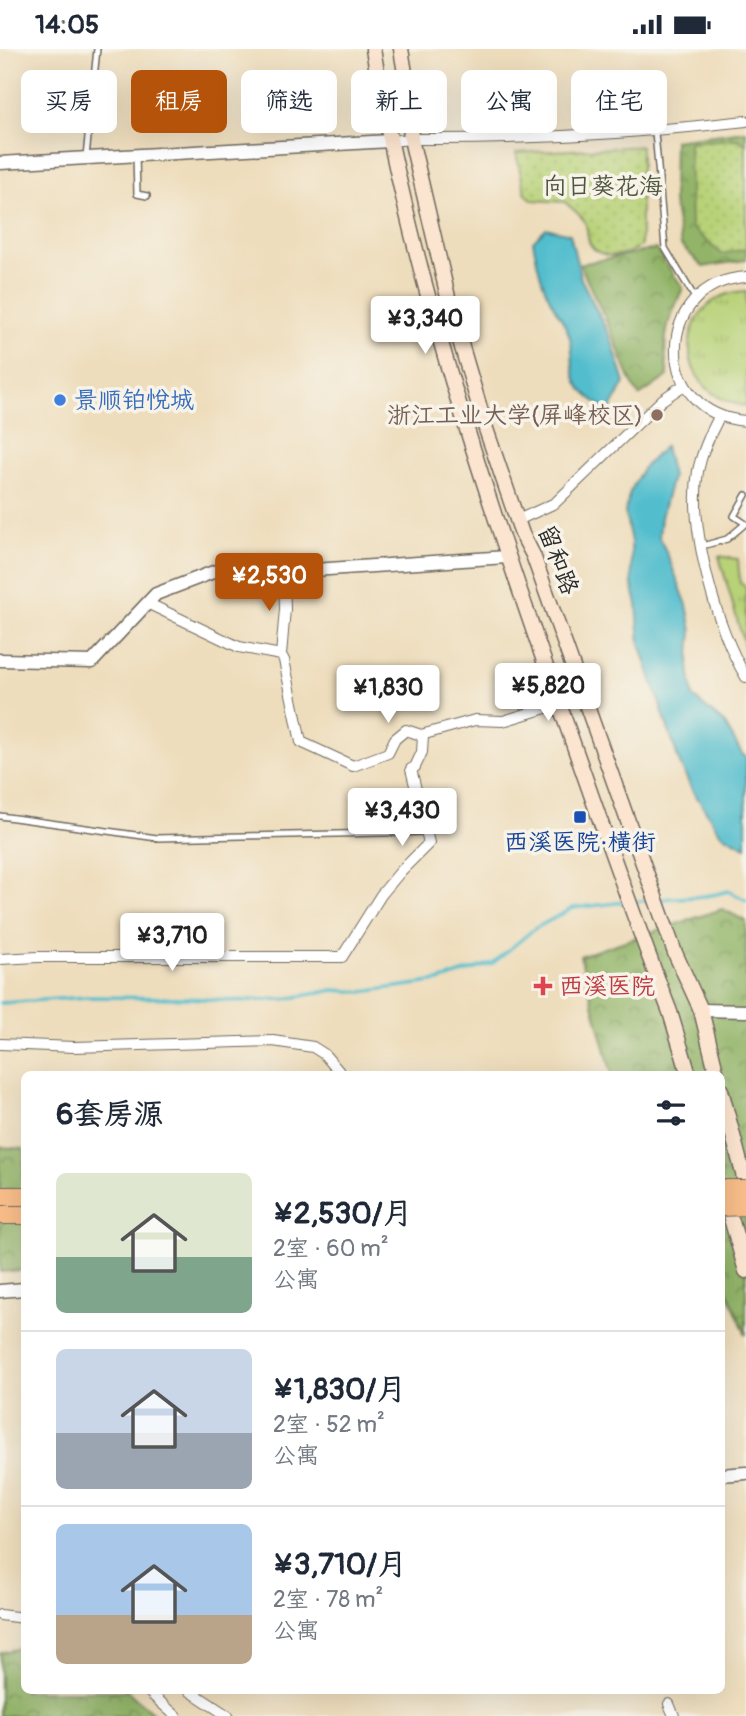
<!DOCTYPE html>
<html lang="zh">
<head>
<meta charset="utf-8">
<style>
	:root { --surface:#fff; --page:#f6f6f7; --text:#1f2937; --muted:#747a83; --line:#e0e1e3; --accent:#b45309 }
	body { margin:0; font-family:Pangolin,"LXGW WenKai TC",sans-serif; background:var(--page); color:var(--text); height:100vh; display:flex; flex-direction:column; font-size:26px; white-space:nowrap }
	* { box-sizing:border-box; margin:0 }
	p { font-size:23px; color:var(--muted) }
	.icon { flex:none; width:38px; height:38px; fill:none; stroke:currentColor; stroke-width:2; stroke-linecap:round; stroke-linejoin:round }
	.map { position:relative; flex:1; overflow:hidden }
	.side { position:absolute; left:21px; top:1022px; width:704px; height:623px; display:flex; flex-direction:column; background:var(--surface); border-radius:10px; box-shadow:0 7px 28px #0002 }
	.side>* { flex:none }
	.guide { position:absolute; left:21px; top:21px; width:705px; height:63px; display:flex; gap:14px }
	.price { position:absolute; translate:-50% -60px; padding:0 16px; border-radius:7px; background:#fff; color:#222; font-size:23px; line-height:46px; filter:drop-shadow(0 2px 4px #0008) }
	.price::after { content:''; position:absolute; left:50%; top:42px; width:21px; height:16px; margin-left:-10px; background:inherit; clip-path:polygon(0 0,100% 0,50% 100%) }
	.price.on { background:var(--accent); color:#fff }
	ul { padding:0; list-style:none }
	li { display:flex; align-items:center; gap:21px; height:175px; padding:0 35px }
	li+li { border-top:2px solid var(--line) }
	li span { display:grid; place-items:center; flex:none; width:196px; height:140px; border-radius:10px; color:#555 }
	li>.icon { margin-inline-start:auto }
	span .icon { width:84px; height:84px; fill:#fffc; stroke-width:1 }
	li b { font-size:30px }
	h2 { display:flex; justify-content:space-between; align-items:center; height:84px; padding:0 35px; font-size:30px }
	.pill { padding:0 24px; border-radius:10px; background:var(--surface); box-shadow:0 7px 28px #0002; font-size:24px; line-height:63px }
	.pill.on { background:var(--accent); color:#fff }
	.status { display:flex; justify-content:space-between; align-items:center; height:49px; padding:0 35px; background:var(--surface); direction:ltr }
	.status svg { height:19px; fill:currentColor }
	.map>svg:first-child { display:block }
	.grass { fill:url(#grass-tufts); stroke:#727e52; stroke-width:2 }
	.forest { fill:url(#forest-crowns); stroke:#5e704a; stroke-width:2 }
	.park { fill:url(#park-dots); stroke:#727e52; stroke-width:2 }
	.water { fill:#51bdcd; stroke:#3e747c; stroke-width:2 }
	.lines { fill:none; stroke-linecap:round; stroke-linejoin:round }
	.stream { stroke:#51bdcd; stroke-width:3.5 }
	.service-casing { stroke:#6f695e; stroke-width:8 }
	.minor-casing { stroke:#6f695e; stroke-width:12 }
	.tertiary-casing { stroke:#6f695e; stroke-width:15 }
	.secondary-casing { stroke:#6f695e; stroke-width:17 }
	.motorway-casing { stroke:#6f695e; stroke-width:20 }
	.service { stroke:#fff; stroke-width:5 }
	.minor { stroke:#fff; stroke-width:10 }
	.tertiary { stroke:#fff; stroke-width:12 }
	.secondary { stroke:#fce5d0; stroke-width:14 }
	.motorway { stroke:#f8bd89; stroke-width:18 }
	.motorway-bridge-casing { stroke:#6f695e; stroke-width:20; stroke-linecap:butt }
	.motorway-bridge { stroke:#f8bd89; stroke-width:18 }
	.shop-dot { fill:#3f7fe0; stroke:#f7f3e8; stroke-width:2.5 }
	.education-dot { fill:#8d6e63; stroke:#f7f3e8; stroke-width:2.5 }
	.transit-dot { fill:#1a4fb4; stroke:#f7f3e8; stroke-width:2.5 }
	.health-dot { fill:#e0444e; stroke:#f7f3e8; stroke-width:2.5 }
	.labels { text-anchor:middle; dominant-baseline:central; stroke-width:7; stroke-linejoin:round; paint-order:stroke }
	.park-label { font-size:24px; fill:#4e553e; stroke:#f7f3e8 }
	.shop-label { font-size:24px; fill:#366cbe; stroke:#f7f3e8; text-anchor:start }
	.education-label { font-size:24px; fill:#785e54; stroke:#f7f3e8; text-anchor:end }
	.street-label { font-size:24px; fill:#2b2b2b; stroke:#f7f3e8 }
	.transit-label { font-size:24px; fill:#164399; stroke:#f7f3e8 }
	.health-label { font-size:24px; fill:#be3a42; stroke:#f7f3e8; text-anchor:start }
</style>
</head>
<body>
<div class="status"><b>14:05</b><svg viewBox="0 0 49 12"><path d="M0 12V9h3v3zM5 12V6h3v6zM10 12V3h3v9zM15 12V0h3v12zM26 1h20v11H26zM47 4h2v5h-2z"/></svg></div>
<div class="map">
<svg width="746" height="1667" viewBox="0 0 746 1667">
	<defs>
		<pattern id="grass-tufts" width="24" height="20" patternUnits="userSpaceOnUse" patternTransform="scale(1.75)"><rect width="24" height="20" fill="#b8d278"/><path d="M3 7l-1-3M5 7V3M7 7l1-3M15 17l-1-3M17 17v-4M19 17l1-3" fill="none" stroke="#9eb468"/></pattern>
		<pattern id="forest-crowns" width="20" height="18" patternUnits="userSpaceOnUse" patternTransform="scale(1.75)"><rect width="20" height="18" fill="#92b468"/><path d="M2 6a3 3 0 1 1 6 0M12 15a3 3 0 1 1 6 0" fill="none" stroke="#779356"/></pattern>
		<pattern id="park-dots" width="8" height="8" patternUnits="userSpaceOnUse" patternTransform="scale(1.75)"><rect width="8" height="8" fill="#b8d278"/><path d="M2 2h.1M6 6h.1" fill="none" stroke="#9eb468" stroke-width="1.8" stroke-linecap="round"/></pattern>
	</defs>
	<rect width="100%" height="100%" fill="#f7f3e8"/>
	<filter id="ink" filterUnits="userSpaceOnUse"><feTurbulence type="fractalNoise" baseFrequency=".0143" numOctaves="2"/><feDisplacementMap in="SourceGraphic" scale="14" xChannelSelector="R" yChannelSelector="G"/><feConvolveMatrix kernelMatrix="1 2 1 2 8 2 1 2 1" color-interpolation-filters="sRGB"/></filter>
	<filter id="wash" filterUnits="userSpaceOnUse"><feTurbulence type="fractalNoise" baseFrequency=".00686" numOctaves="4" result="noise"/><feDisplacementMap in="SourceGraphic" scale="28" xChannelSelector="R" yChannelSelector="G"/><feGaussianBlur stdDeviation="1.57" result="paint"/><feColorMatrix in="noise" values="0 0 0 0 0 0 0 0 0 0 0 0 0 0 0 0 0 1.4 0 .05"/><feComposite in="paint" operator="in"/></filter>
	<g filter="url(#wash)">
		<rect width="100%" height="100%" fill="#eeddbc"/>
		<path class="grass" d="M746,242V357C665,344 677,244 746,242Z
			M719,507L738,510L740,534L746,538V602Z"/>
		<path class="forest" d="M746,82V211L703,218L681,196L673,153L674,91Z
			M656,200L683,239C667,274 661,288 668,327L639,347C624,323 620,300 608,275C599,255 588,236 580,215Z
			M722,860L746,872V1286L721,1227V1026L612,1025L580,907Z
			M0,1098L24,1100V1221L0,1223Z
			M24,1598V1642H127L157,1667H0V1604Z"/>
		<path class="park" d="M738,90L746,96V200L721,205L691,178L689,93Z
			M641,97V197C628,206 601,213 590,195C587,189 588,180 585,173C581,166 571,159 565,153L532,151L525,143L516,104Z"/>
		<path class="water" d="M546,179L570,185L581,230L611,290L625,334L609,363C598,354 583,346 577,333C570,319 574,304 570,289C567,275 556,263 550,250C540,232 537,212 533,192Z
			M665,397L672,428L661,468L659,488L667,505L687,556L692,582L689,617L693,648L725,675L742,705L746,708V798L721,785L691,739L679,712L640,595L637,555L632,536L631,493L625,463L630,443L643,419Z"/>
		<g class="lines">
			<path class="stream" d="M662,850C684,848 707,849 728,842L746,851
				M634,853L650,851
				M0,954L87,948L188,949L237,952L285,950L334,941L362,943L439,932L493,914L534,880L573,859L626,853"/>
		</g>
	</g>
	<g filter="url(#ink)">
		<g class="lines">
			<g class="service-casing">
				<path id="service" d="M655,83L665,199L695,249
					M136,106L137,145L147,147
					M86,108L97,0
					M746,446L734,467L746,475
					M702,497L727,490L745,475
					M0,767L157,789L426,783"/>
			</g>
			<g class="minor-casing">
				<path id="minor" d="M390,92L411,90C523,91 634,85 746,72
					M746,228C653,234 652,366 746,372
					M719,368C710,385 702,402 698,422C688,478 717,581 746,628
					M518,471L555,454L662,351L684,336
					M284,523L285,560L281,606L284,611L301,693L353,717L388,704L395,690L406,681L421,686L475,671L503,672L559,655
					M147,554L239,598L281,606
					M0,910L38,908H342L381,846L401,822L429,794L411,720L415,718L422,703L423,686
					M0,995L74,998L273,992L313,998L324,1005L342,1026
					M0,1566L24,1569
					M148,1642L176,1667
					M190,1642L228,1667
					M669,1655L674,1667"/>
			</g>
			<g class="tertiary-casing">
				<path id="tertiary" d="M0,114L390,92
					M0,611L92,613L156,545L216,522L284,523L507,508
					M701,961L746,962
					M0,1242L24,1240
					M721,1426L746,1424"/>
			</g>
			<g class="secondary-casing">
				<path id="secondary" d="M373,0C410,219 479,426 552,635C591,744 628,854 670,963L689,1026
					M401,0L409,48L411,90L451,261L486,380L522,485L533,506L675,904L701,961L717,1026
					M721,1041L746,1136
					M725,1148L746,1222"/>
			</g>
			<g class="motorway-casing">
				<path id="motorway" d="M0,1147H24
					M0,1166H24"/>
			</g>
			<use href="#service" class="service"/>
			<use href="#minor" class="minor"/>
			<use href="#tertiary" class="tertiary"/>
			<use href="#secondary" class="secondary"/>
			<use href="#motorway" class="motorway"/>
			<g class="motorway-bridge-casing">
				<path id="motorway-bridge" d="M721,1140H746
					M721,1158L746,1157"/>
			</g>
			<use href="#motorway-bridge" class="motorway-bridge"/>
		</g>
	</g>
	<circle class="shop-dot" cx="60" cy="351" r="7"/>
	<circle class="education-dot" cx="657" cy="366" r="7"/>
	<rect class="transit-dot" x="573" y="761" width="14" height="14" rx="3.5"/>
	<path class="health-dot" d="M539.5 926.5h7v7h7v7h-7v7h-7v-7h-7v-7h7z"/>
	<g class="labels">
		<g class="park-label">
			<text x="603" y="137">向日葵花海</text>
		</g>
		<g class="shop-label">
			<text x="74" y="351">景顺铂悦城</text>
		</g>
		<g class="education-label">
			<text x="643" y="366">浙江工业大学(屏峰校区)</text>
		</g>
		<g class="street-label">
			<text transform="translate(558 511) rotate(69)">留和路</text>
		</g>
		<g class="transit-label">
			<text x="580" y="793">西溪医院·横街</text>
		</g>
		<g class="health-label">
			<text x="559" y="937">西溪医院</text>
		</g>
	</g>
</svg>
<b class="price" style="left:425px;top:307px">¥3,340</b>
<b class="price on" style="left:269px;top:564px">¥2,530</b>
<b class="price" style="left:548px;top:674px">¥5,820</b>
<b class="price" style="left:388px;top:676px">¥1,830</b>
<b class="price" style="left:402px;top:799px">¥3,430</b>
<b class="price" style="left:172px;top:924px">¥3,710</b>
<div class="guide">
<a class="pill">买房</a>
<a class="pill on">租房</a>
<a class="pill">筛选</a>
<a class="pill">新上</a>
<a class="pill">公寓</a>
<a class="pill">住宅</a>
</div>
<section class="side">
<h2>6套房源<svg class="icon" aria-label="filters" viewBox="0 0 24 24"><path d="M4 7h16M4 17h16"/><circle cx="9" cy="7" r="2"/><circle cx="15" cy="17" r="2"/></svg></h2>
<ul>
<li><span style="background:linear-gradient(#dfe7d0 60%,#7fa58c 0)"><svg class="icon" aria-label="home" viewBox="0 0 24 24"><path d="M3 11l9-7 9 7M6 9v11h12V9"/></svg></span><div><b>¥2,530/月</b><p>2室 · 60 m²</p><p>公寓</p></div></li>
<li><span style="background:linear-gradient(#c9d6e8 60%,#9aa5b1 0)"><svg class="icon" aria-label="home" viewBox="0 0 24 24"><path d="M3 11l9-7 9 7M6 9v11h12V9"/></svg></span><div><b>¥1,830/月</b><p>2室 · 52 m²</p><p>公寓</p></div></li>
<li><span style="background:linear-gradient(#a9c7e8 65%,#b9a48a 0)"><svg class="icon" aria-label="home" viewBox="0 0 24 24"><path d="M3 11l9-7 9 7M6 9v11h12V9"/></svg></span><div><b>¥3,710/月</b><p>2室 · 78 m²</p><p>公寓</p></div></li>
</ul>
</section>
</div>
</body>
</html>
